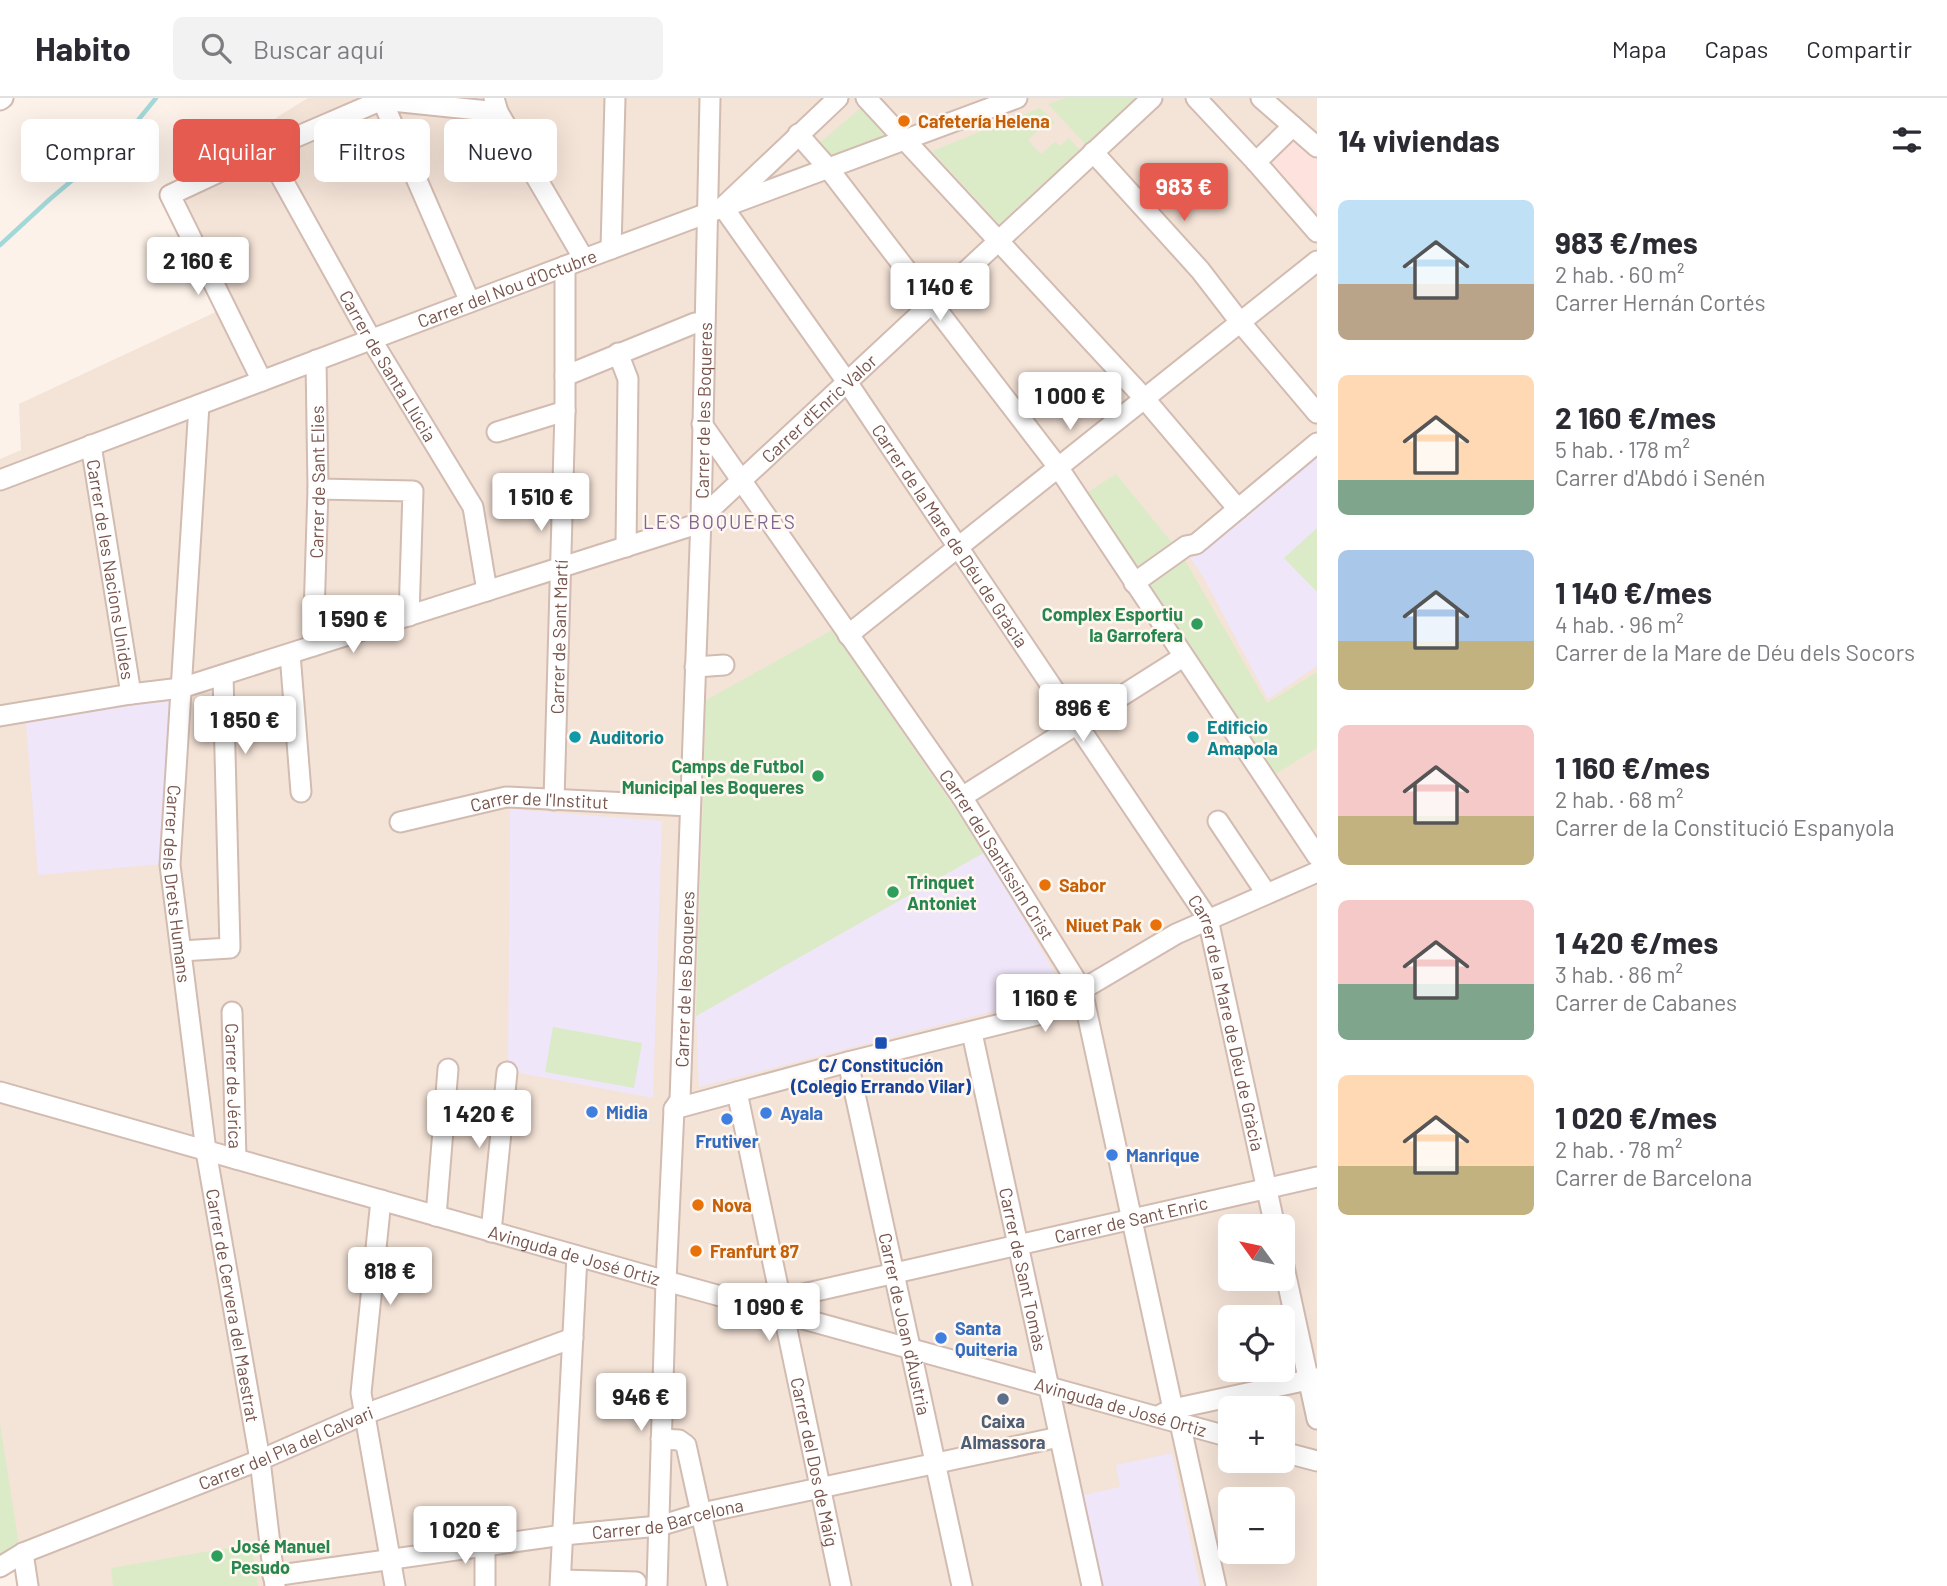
<!DOCTYPE html>
<html lang="es">
<head>
<meta charset="utf-8">
<style>
	:root { --surface:#fff; --page:#f2f2f3; --text:#2b2b33; --muted:#7c7c81; --line:#e1e1e2; --accent:#e55b50 }
	body { margin:0; font-family:Barlow,sans-serif; background:var(--page); color:var(--text); height:100vh; display:flex; flex-direction:column; font-size:26px; white-space:nowrap }
	* { box-sizing:border-box; margin:0 }
	p { font-size:23px; color:var(--muted) }
	.icon { flex:none; width:38px; height:38px; fill:none; stroke:currentColor; stroke-width:2; stroke-linecap:round; stroke-linejoin:round }
	.map { position:relative; flex:1; overflow:hidden }
	.details { display:flex; flex-direction:column; background:var(--surface); width:630px }
	.details>* { flex:none }
	.hud { position:absolute; left:21px; top:21px; width:665px; height:63px; display:flex; gap:14px }
	.needle { width:46px; rotate:303deg }
	.buttons { position:absolute; left:1218px; top:1116px; display:grid; gap:14px }
	.buttons a { display:grid; place-items:center; width:77px; height:77px; border-radius:10px; background:var(--surface); box-shadow:0 7px 28px #0002; font-size:35px }
	.price { position:absolute; translate:-50% -60px; padding:0 16px; border-radius:7px; background:#fff; color:#222; font-size:23px; line-height:46px; filter:drop-shadow(0 2px 4px #0008) }
	.price::after { content:''; position:absolute; left:50%; top:42px; width:21px; height:16px; margin-left:-10px; background:inherit; clip-path:polygon(0 0,100% 0,50% 100%) }
	.price.selected { background:var(--accent); color:#fff }
	ul { padding:0; list-style:none }
	li { display:flex; align-items:center; gap:21px; height:175px; padding:0 21px }
	li span { display:grid; place-items:center; flex:none; width:196px; height:140px; border-radius:10px; color:#555 }
	li>.icon { margin-inline-start:auto }
	span .icon { width:84px; height:84px; fill:#fffc; stroke-width:1 }
	li b { font-size:30px }
	h2 { display:flex; justify-content:space-between; align-items:center; height:84px; padding:0 21px; font-size:30px }
	.pill { padding:0 24px; border-radius:10px; background:var(--surface); box-shadow:0 7px 28px #0002; font-size:24px; line-height:63px }
	.pill.selected { background:var(--accent); color:#fff }
	header { display:flex; align-items:center; gap:42px; box-sizing:border-box; height:98px; padding:0 35px; background:var(--surface); border-bottom:2px solid var(--line) }
	header strong { font-size:33px }
	nav { display:flex; gap:38px; margin-inline-start:auto; font-size:24px }
	.search { width:490px; height:63px; background:var(--page); display:flex; align-items:center; gap:18px; box-sizing:border-box; padding:0 24px; border-radius:10px; color:var(--muted); font-size:26px }
	main { display:flex; flex:1; min-height:0 }
	.map>svg:first-child { display:block }
	.residential { fill:#f4e3d7; fill-rule:evenodd }
	.commercial { fill:#fde2dd }
	.education { fill:#efe6f9 }
	.green { fill:#dbebc7 }
	.lines { fill:none; stroke-linecap:round; stroke-linejoin:round }
	.stream { stroke:#a3d8d9; stroke-width:4.5 }
	.minor-casing { stroke:#d2bbb1; stroke-width:23 }
	.minor { stroke:#fff; stroke-width:19 }
	.food-dot { fill:#e8710a; stroke:#fff7f0; stroke-width:2.5 }
	.leisure-dot { fill:#2e9e5b; stroke:#fff7f0; stroke-width:2.5 }
	.culture-dot { fill:#0f9aa8; stroke:#fff7f0; stroke-width:2.5 }
	.transit-dot { fill:#1a4fb4; stroke:#fff7f0; stroke-width:2.5 }
	.shop-dot { fill:#3f7fe0; stroke:#fff7f0; stroke-width:2.5 }
	.service-dot { fill:#5c6f8a; stroke:#fff7f0; stroke-width:2.5 }
	.labels { text-anchor:middle; dominant-baseline:central; stroke-width:5; stroke-linejoin:round; paint-order:stroke }
	.food-label { font-size:18px; font-weight:bold; fill:#c56008; stroke:#fff7f0; text-anchor:start }
	.street-label { font-size:18px; fill:#78554c; stroke:#fff7f0 }
	.leisure-label { font-size:18px; font-weight:bold; fill:#27864d; stroke:#fff7f0; text-anchor:end }
	.culture-label { font-size:18px; font-weight:bold; fill:#0d838f; stroke:#fff7f0; text-anchor:start }
	.transit-label { font-size:18px; font-weight:bold; fill:#164399; stroke:#fff7f0 }
	.shop-label { font-size:18px; font-weight:bold; fill:#366cbe; stroke:#fff7f0; text-anchor:start }
	.service-label { font-size:18px; font-weight:bold; fill:#4e5e75; stroke:#fff7f0 }
	.neighbourhood-label { font-size:19px; letter-spacing:2px; fill:#7c6593; stroke:#fff7f0 }
</style>
</head>
<body>
<header>
<strong>Habito</strong>
<div class="search"><svg class="icon" aria-label="search" viewBox="0 0 24 24"><circle cx="10" cy="10" r="6"/><path d="M15 15l6 6"/></svg>Buscar aquí</div>
<nav><a>Mapa</a><a>Capas</a><a>Compartir</a></nav>
</header>
<main>
<div class="map">
<svg width="1317" height="1488" viewBox="0 0 1317 1488">
	<rect width="100%" height="100%" fill="#fdf2e9"/>
	<path class="residential" d="M308,0H1317V1488H20L15,1453L0,1457V361L21,352L19,306L222,211L168,87ZM1230,1129H1283V1181H1230ZM1230,1220H1283V1272H1230ZM1230,1311H1283V1363H1230ZM1230,1402H1283V1454H1230Z"/>
	<path class="commercial" d="M1290,36L1317,59V113L1269,63Z"/>
	<path class="education" d="M1317,338V568L1268,601L1204,480L1183,449Z
		M170,601L162,766L38,777L26,625Z
		M510,711L662,723L653,1000L508,973Z
		M985,754L1061,886L1029,904L699,989L696,918Z
		M1172,1355L1200,1488H1102L1083,1397L1120,1389L1116,1367Z"/>
	<path class="green" d="M1065,0H1137L1086,47L1048,6Z
		M864,7L895,41L831,62L817,47Z
		M1040,10L1055,24L1046,33L1041,30L1028,42L1041,56L1055,44L1060,48L1069,40L1080,52L999,126L932,53Z
		M1116,376L1182,457L1267,605L1317,574V650L1271,679L1085,396Z
		M1317,430V494L1284,460Z
		M832,532L985,754L696,918L706,602Z
		M553,929L642,945L634,990L545,974Z
		M0,1326L20,1454L0,1462Z
		M251,1446L258,1488H113L111,1470Z"/>
	<g class="lines">
		<path class="stream" d="M0,147L50,101L126,37L156,0"/>
		<g class="minor-casing">
			<g id="minor">
				<path d="M383,0L382,2L470,204"/>
				<path d="M494,0L498,14L584,161"/>
				<path id="s1" d="M838,0L723,109L847,284L1208,821L1275,1129"/>
				<path d="M866,0L1144,300L1238,411"/>
				<path d="M1196,0L1256,64L1317,134"/>
				<path d="M1261,0L1317,49"/>
				<path d="M0,2L3,0"/>
				<path d="M798,36L828,70L1058,369L1317,758"/>
				<path id="s2" d="M266,52L371,241L473,409L487,493"/>
				<path d="M1093,54L1200,172L1240,224L1317,315"/>
				<path d="M1256,64L1293,28"/>
				<path d="M611,151L615,0"/>
				<path d="M618,255L628,281L626,449"/>
				<path d="M565,278L695,225"/>
				<path d="M262,283L170,97L266,52L382,2L498,14"/>
				<path id="s3" d="M199,307L170,767L206,1053L260,1362L275,1488"/>
				<path id="s4" d="M702,326L962,699L1082,892L1173,1311L1180,1325L1216,1488"/>
				<path d="M497,334L565,313"/>
				<path id="s5" d="M91,347L131,596"/>
				<path id="s6" d="M0,382L584,161L1017,0"/>
				<path d="M318,391L413,393L409,518"/>
				<path id="s7" d="M701,420L1152,0"/>
				<path d="M1134,485L1186,448L1196,446L1317,345"/>
				<path d="M848,537L1317,163"/>
				<path id="s8" d="M313,548L318,391L316,262"/>
				<path d="M290,556L301,694"/>
				<path d="M695,569L724,567"/>
				<path d="M0,618L131,596L181,590L691,428"/>
				<path d="M962,699L1183,559"/>
				<path id="s9" d="M554,702L565,313V168"/>
				<path d="M1218,723L1266,795"/>
				<path id="s10" d="M400,724L506,699L690,708"/>
				<path d="M181,853L230,850L223,577"/>
				<path id="s11" d="M232,914L236,1061"/>
				<path id="s12" d="M972,935L1092,1488"/>
				<path id="s13" d="M848,964L962,1488"/>
				<path id="s14" d="M0,994L666,1183L1230,1339"/>
				<path id="s15" d="M737,994L841,1488"/>
				<path d="M674,1011L848,964L1041,916L1176,836L1317,774"/>
				<path d="M381,1102L361,1295L395,1488"/>
				<path d="M436,1118L448,971"/>
				<path d="M491,1134L507,974"/>
				<path d="M1283,1164L1317,1321"/>
				<path id="s16" d="M781,1201L1317,1079"/>
				<path d="M1162,1316L1173,1311L1317,1280"/>
				<path d="M661,1341L679,1342L686,1347L717,1488"/>
				<path d="M1283,1354L1317,1363"/>
				<path d="M23,1455L28,1488"/>
				<path id="s17" d="M0,1469L23,1455L260,1362L365,1316L573,1240"/>
				<path id="s18" d="M273,1478L563,1437L659,1428L702,1415L1059,1339"/>
				<path d="M561,1482L636,1484"/>
				<path d="M485,1488V1448"/>
				<path d="M560,1488L577,1158"/>
				<path id="s19" d="M657,1488L666,1183L674,1011L680,1002L701,420L710,0"/>
			</g>
		</g>
		<use href="#minor" class="minor"/>
	</g>
	<g class="food-dot">
		<circle cx="904" cy="23" r="7"/>
		<circle cx="1045" cy="787" r="7"/>
		<circle cx="1156" cy="827" r="7"/>
		<circle cx="698" cy="1107" r="7"/>
		<circle cx="696" cy="1153" r="7"/>
	</g>
	<g class="leisure-dot">
		<circle cx="1197" cy="526" r="7"/>
		<circle cx="818" cy="678" r="7"/>
		<circle cx="893" cy="794" r="7"/>
		<circle cx="217" cy="1458" r="7"/>
	</g>
	<g class="culture-dot">
		<circle cx="575" cy="639" r="7"/>
		<circle cx="1193" cy="639" r="7"/>
	</g>
	<rect class="transit-dot" x="874" y="938" width="14" height="14" rx="3.5"/>
	<g class="shop-dot">
		<circle cx="592" cy="1014" r="7"/>
		<circle cx="766" cy="1015" r="7"/>
		<circle cx="727" cy="1021" r="7"/>
		<circle cx="1112" cy="1057" r="7"/>
		<circle cx="941" cy="1240" r="7"/>
	</g>
	<circle class="service-dot" cx="1003" cy="1301" r="7"/>
	<g class="labels">
		<g class="food-label">
			<text x="918" y="23">Cafetería Helena</text>
			<text x="1059" y="787">Sabor</text>
			<text x="1142" y="827" text-anchor="end">Niuet Pak</text>
			<text x="712" y="1107">Nova</text>
			<text x="710" y="1153">Franfurt 87</text>
		</g>
		<g class="street-label">
			<text stroke="none"><textPath href="#s6" startOffset="542">Carrer del Nou d'Octubre</textPath></text>
			<text stroke="none"><textPath href="#s2" startOffset="248">Carrer de Santa Llúcia</textPath></text>
			<text stroke="none"><textPath href="#s7" startOffset="161">Carrer d'Enric Valor</textPath></text>
			<text stroke="none"><textPath href="#s19" startOffset="1178">Carrer de les Boqueres</textPath></text>
			<text stroke="none"><textPath href="#s8" startOffset="164">Carrer de Sant Elies</textPath></text>
			<text stroke="none"><textPath href="#s1" startOffset="558">Carrer de la Mare de Déu de Gràcia</textPath></text>
			<text stroke="none"><textPath href="#s5" startOffset="126">Carrer de les Nacions Unides</textPath></text>
			<text stroke="none"><textPath href="#s9" startOffset="163">Carrer de Sant Martí</textPath></text>
			<text stroke="none"><textPath href="#s10" startOffset="142">Carrer de l'Institut</textPath></text>
			<text stroke="none"><textPath href="#s4" startOffset="522">Carrer del Santíssim Crist</textPath></text>
			<text stroke="none"><textPath href="#s3" startOffset="480">Carrer dels Drets Humans</textPath></text>
			<text stroke="none"><textPath href="#s19" startOffset="609">Carrer de les Boqueres</textPath></text>
			<text stroke="none"><textPath href="#s1" startOffset="1125">Carrer de la Mare de Déu de Gràcia</textPath></text>
			<text stroke="none"><textPath href="#s11" startOffset="74">Carrer de Jérica</textPath></text>
			<text stroke="none"><textPath href="#s16" startOffset="359">Carrer de Sant Enric</textPath></text>
			<text stroke="none"><textPath href="#s14" startOffset="597">Avinguda de José Ortiz</textPath></text>
			<text stroke="none"><textPath href="#s12" startOffset="242">Carrer de Sant Tomàs</textPath></text>
			<text stroke="none"><textPath href="#s3" startOffset="906">Carrer de Cervera del Maestrat</textPath></text>
			<text stroke="none"><textPath href="#s13" startOffset="268">Carrer de Joan d'Àustria</textPath></text>
			<text stroke="none"><textPath href="#s14" startOffset="1164">Avinguda de José Ortiz</textPath></text>
			<text stroke="none"><textPath href="#s17" startOffset="310">Carrer del Pla del Calvari</textPath></text>
			<text stroke="none"><textPath href="#s15" startOffset="378">Carrer del Dos de Maig</textPath></text>
			<text stroke="none"><textPath href="#s18" startOffset="399">Carrer de Barcelona</textPath></text>
		</g>
		<g class="leisure-label">
			<text x="1183" y="516">Complex Esportiu<tspan x="1183" dy="21">la Garrofera</tspan></text>
			<text x="804" y="668">Camps de Futbol<tspan x="804" dy="21">Municipal les Boqueres</tspan></text>
			<text x="907" y="784" text-anchor="start">Trinquet<tspan x="907" dy="21">Antoniet</tspan></text>
			<text x="231" y="1448" text-anchor="start">José Manuel<tspan x="231" dy="21">Pesudo</tspan></text>
		</g>
		<g class="culture-label">
			<text x="1207" y="629">Edificio<tspan x="1207" dy="21">Amapola</tspan></text>
			<text x="589" y="639">Auditorio</text>
		</g>
		<g class="transit-label">
			<text x="881" y="967">C/ Constitución<tspan x="881" dy="21">(Colegio Errando Vilar)</tspan></text>
		</g>
		<g class="shop-label">
			<text x="606" y="1014">Midia</text>
			<text x="780" y="1015">Ayala</text>
			<text x="727" y="1043" text-anchor="middle">Frutiver</text>
			<text x="1126" y="1057">Manrique</text>
			<text x="955" y="1230">Santa<tspan x="955" dy="21">Quiteria</tspan></text>
		</g>
		<g class="service-label">
			<text x="1003" y="1323">Caixa<tspan x="1003" dy="21">Almassora</tspan></text>
		</g>
		<g class="neighbourhood-label">
			<text x="720" y="423">LES BOQUERES</text>
		</g>
	</g>
</svg>
<div class="buttons">
<a><svg class="needle" viewBox="-14 -14 28 28"><path d="M0-13l5 13h-10z" fill="#e53935"/><path d="M0 13l5-13h-10z" fill="#7c7c81"/></svg></a>
<a><svg class="icon" aria-label="locate" viewBox="0 0 24 24"><circle cx="12" cy="12" r="6"/><path d="M12 2v4M12 18v4M2 12h4M18 12h4"/></svg></a>
<a>+</a>
<a>−</a>
</div>
<b class="price selected" style="left:1184px;top:125px">983 €</b>
<b class="price" style="left:198px;top:199px">2 160 €</b>
<b class="price" style="left:940px;top:225px">1 140 €</b>
<b class="price" style="left:1070px;top:334px">1 000 €</b>
<b class="price" style="left:541px;top:435px">1 510 €</b>
<b class="price" style="left:353px;top:557px">1 590 €</b>
<b class="price" style="left:1083px;top:646px">896 €</b>
<b class="price" style="left:245px;top:658px">1 850 €</b>
<b class="price" style="left:1045px;top:936px">1 160 €</b>
<b class="price" style="left:479px;top:1052px">1 420 €</b>
<b class="price" style="left:390px;top:1209px">818 €</b>
<b class="price" style="left:769px;top:1245px">1 090 €</b>
<b class="price" style="left:641px;top:1335px">946 €</b>
<b class="price" style="left:465px;top:1468px">1 020 €</b>
<div class="hud">
<a class="pill">Comprar</a>
<a class="pill selected">Alquilar</a>
<a class="pill">Filtros</a>
<a class="pill">Nuevo</a>
</div>
</div>
<section class="details">
<h2>14 viviendas<svg class="icon" aria-label="filters" viewBox="0 0 24 24"><path d="M4 7h16M4 17h16"/><circle cx="9" cy="7" r="2"/><circle cx="15" cy="17" r="2"/></svg></h2>
<ul>
<li><span style="background:linear-gradient(#bfe0f5 60%,#b9a48a 0)"><svg class="icon" aria-label="home" viewBox="0 0 24 24"><path d="M3 11l9-7 9 7M6 9v11h12V9"/></svg></span><div><b>983 €/mes</b><p>2 hab. · 60 m²</p><p>Carrer Hernán Cortés</p></div></li>
<li><span style="background:linear-gradient(#ffd9b3 75%,#7fa58c 0)"><svg class="icon" aria-label="home" viewBox="0 0 24 24"><path d="M3 11l9-7 9 7M6 9v11h12V9"/></svg></span><div><b>2 160 €/mes</b><p>5 hab. · 178 m²</p><p>Carrer d'Abdó i Senén</p></div></li>
<li><span style="background:linear-gradient(#a9c7e8 65%,#c2b280 0)"><svg class="icon" aria-label="home" viewBox="0 0 24 24"><path d="M3 11l9-7 9 7M6 9v11h12V9"/></svg></span><div><b>1 140 €/mes</b><p>4 hab. · 96 m²</p><p>Carrer de la Mare de Déu dels Socors</p></div></li>
<li><span style="background:linear-gradient(#f6c9c9 65%,#c2b280 0)"><svg class="icon" aria-label="home" viewBox="0 0 24 24"><path d="M3 11l9-7 9 7M6 9v11h12V9"/></svg></span><div><b>1 160 €/mes</b><p>2 hab. · 68 m²</p><p>Carrer de la Constitució Espanyola</p></div></li>
<li><span style="background:linear-gradient(#f6c9c9 60%,#7fa58c 0)"><svg class="icon" aria-label="home" viewBox="0 0 24 24"><path d="M3 11l9-7 9 7M6 9v11h12V9"/></svg></span><div><b>1 420 €/mes</b><p>3 hab. · 86 m²</p><p>Carrer de Cabanes</p></div></li>
<li><span style="background:linear-gradient(#ffd9b3 65%,#c2b280 0)"><svg class="icon" aria-label="home" viewBox="0 0 24 24"><path d="M3 11l9-7 9 7M6 9v11h12V9"/></svg></span><div><b>1 020 €/mes</b><p>2 hab. · 78 m²</p><p>Carrer de Barcelona</p></div></li>
</ul>
</section>
</main>
</body>
</html>
